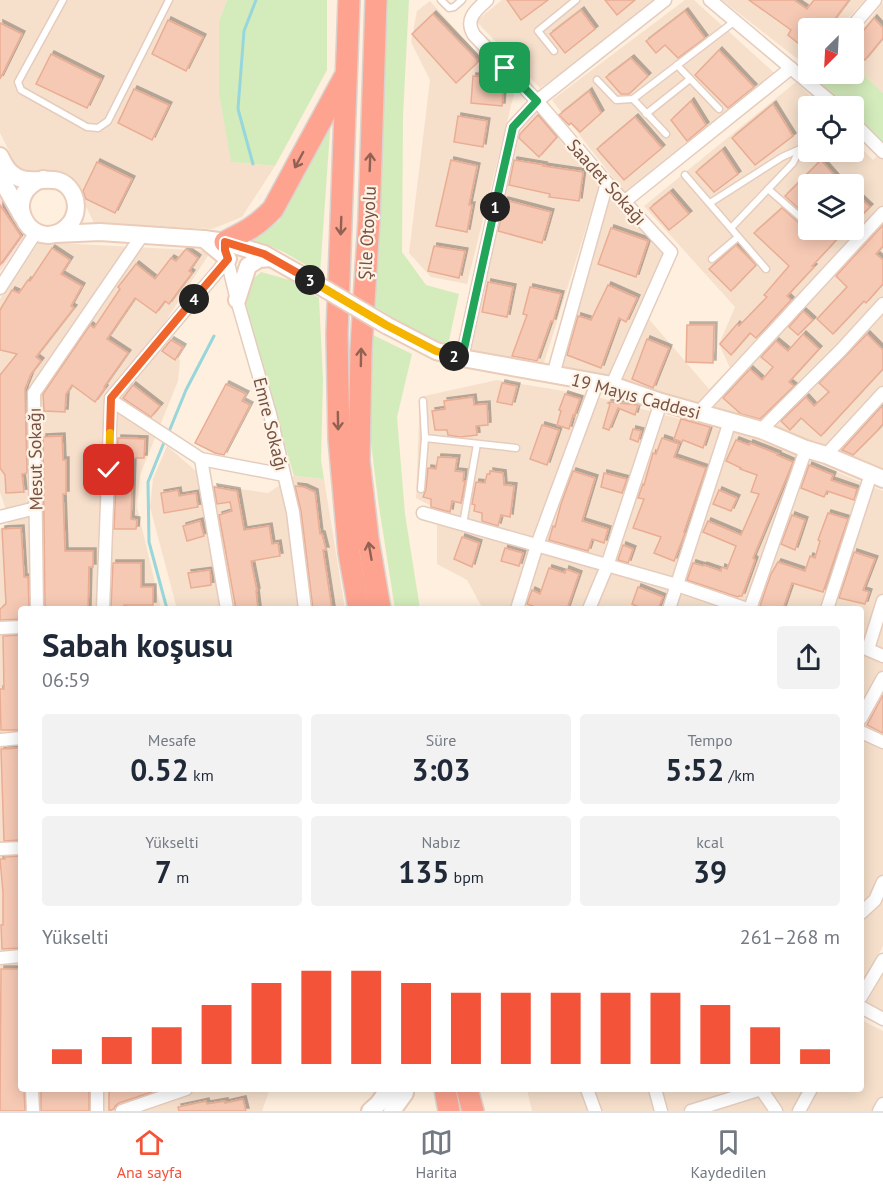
<!DOCTYPE html>
<html lang="tr">
<meta charset="utf-8">
<style>
body{margin:0;font-family:"PT Sans",sans-serif;background:#f2f2f3;color:#1f2937;height:100vh;display:flex;flex-direction:column;font-size:22px;white-space:nowrap}
*{box-sizing:border-box;margin:0}
p{font-size:20px;color:#747a83}
.icon{flex:none;width:33px;height:33px;fill:none;stroke:currentColor;stroke-width:2;stroke-linecap:round;stroke-linejoin:round}
.map{position:relative;flex:1;overflow:hidden}
.side{position:absolute;left:18px;top:606px;width:846px;height:486px;display:flex;flex-direction:column;background:#fff;border-radius:6px;box-shadow:0 3px 15px #0003}
.side>*{flex:none}
.needle{width:39px;rotate:204deg}
.tools{position:absolute;left:798px;top:18px;display:grid;gap:12px}
.tools a{display:grid;place-items:center;width:66px;height:66px;border-radius:6px;background:#fff;box-shadow:0 3px 15px #0003;font-size:30px}
.pin{position:absolute;display:grid;place-items:center;width:51px;height:51px;color:#fff;margin:-26px;border-radius:12px;box-shadow:0 3px 9px #0006}
.km{position:absolute;width:30px;height:30px;margin:-15px;border-radius:50%;background:#222;color:#fff;font-size:16px;line-height:30px;text-align:center}
.round{display:grid;place-items:center;flex:none;width:63px;height:63px;border-radius:6px;background:#f2f2f3}
.headline{display:flex;align-items:center;justify-content:space-between;height:102px;padding:0 24px}
h1{font-size:33px;font-weight:700;line-height:45px}
.figures{display:grid;grid-template-columns:repeat(3,1fr);gap:9px;height:102px;padding:6px 24px}
.figures div{display:grid;align-content:center;border-radius:6px;background:#f2f2f3;text-align:center}
.figures b{font-size:30px;font-weight:700}
.figures small{font-size:16px;font-weight:400}
.figures p{font-size:16px}
.chart{height:168px;padding:12px 24px}
.chart p{display:flex;justify-content:space-between}
.chart svg{width:100%;height:108px;margin-top:6px;stroke:#f35338;stroke-width:6}
.tab-bar{display:flex;justify-content:space-around;align-items:center;height:84px;border-top:2px solid #e0e1e3;background:#fff;font-size:16px;color:#747a83}
.tab-bar a{display:grid;justify-items:center;gap:3px}
.tab-bar .on{color:#f35338}
.map>svg:first-child{display:block}
</style>
<div class="map">
<svg width="883" height="1111" viewBox="0 0 883 1111">
<defs>
<filter id="shadow"><feDropShadow dx="3" dy="-3" stdDeviation="0" flood-color="#0004"/></filter>
</defs>
<rect width="100%" height="100%" fill="#feefde"/>
<!-- residential -->
<g fill="#f6e0cc" fill-rule="evenodd">
<path d="M0 0H227L219 21 231 162 275 166 242 217 212 229 94 223 71 176 18 169 0 133Z"/>
<path d="M502 0H662L540 88 476 21Z"/>
<path d="M685 0H694L780 78 629 198 552 100Z"/>
<path d="M722 0H865L839 28H808V62L805 65Z"/>
<path d="M430 1 514 94 467 284 431 277 409 253 430 80 411 42 417 11Z"/>
<path d="M883 3V93L854 66V39Z"/>
<path d="M796 82 820 106H808V152H854V141L873 160 883 150V473L553 367 610 199 669 252 641 310 709 389 730 368 719 344 735 307 644 206ZM808 184H854V230H808Z"/>
<path d="M540 108 601 180 543 366 468 354 518 128Z"/>
<path d="M39 242 211 251 158 333 180 360 178 381 140 475 137 507 161 609H21V1089H270L262 1111H0V529L10 522 0 492V299Z"/>
<path d="M497 380 593 396 756 439 883 491V946L861 988V609H483L467 580 437 564V509L416 498 420 397Z"/>
<path d="M167 446 212 485 268 493 294 476 324 479 345 609H177L150 507 153 479Z"/>
<path d="M883 974V1015L865 1006Z"/>
<path d="M861 1020 883 1031V1111H532L527 1089H861Z"/>
</g>
<!-- commercial -->
<path fill="#ffdbd1" d="M0 193 25 236 0 271Z"/>
<!-- green -->
<g fill="#d4ecbc">
<path d="M227 0H327V70L275 166 231 162 219 93V21Z"/>
<path d="M388 0H409L403 116 402 252 426 285 459 294 448 345 429 340 372 305Z"/>
<path d="M854 66 883 93V148L854 123V106H836L812 84 822 74H854Z"/>
<path d="M331 117 320 273 282 251 245 237 261 233 279 221Z"/>
<path d="M261 272 290 280 319 298 323 380 321 460 324 479 294 476 245 309 246 285Z"/>
<path d="M371 334 412 354 397 417 405 514 420 609H395L378 500 369 426Z"/>
</g>
<g fill="none" stroke-linecap="round" stroke-linejoin="round">
<!-- stream -->
<g stroke="#97d6db" stroke-width="3">
<path d="M253 164 238 109 244 31 256 0"/>
<path d="M168 434 186 390 214 336"/>
<path d="M165 440 148 482 149 542 167 609"/>
</g>
</g>
<!-- building -->
<g fill="#f6c9b4" stroke="#eaad93" stroke-width="1.5" filter="url(#shadow)">
<path d="M507 0H548L521 20Z"/>
<path d="M605 0H635L617 15Z"/>
<path d="M749 0H794L807 9 814 0H849L828 28H808V51L788 35 791 30Z"/>
<path d="M581 10 595 29 565 53 550 34Z"/>
<path d="M685 11 705 38 678 58 665 45 656 53 646 41Z"/>
<path d="M433 14 477 60V63L456 83 412 34Z"/>
<path d="M874 18 883 28V38L865 60 854 51V42Z"/>
<path d="M168 20 203 37 186 71 152 54Z"/>
<path d="M0 23 22 34 0 79Z"/>
<path d="M719 50 754 87 728 108 695 75Z"/>
<path d="M51 54 101 79 87 108 36 84Z"/>
<path d="M631 58 648 76 629 94H621L606 77Z"/>
<path d="M473 76 504 79 502 106 471 103Z"/>
<path d="M134 89 169 105 152 140 118 123Z"/>
<path d="M589 91 601 113 580 132 571 123 569 125 559 115Z"/>
<path d="M691 101 706 125 687 141 671 120Z"/>
<path d="M773 104 793 136 755 165 732 138Z"/>
<path d="M538 115 557 137 539 157 519 138 520 134Z"/>
<path d="M458 116 487 121 483 147 454 142Z"/>
<path d="M635 117 662 148 624 180 597 149Z"/>
<path d="M722 150 738 174 714 192 696 172Z"/>
<path d="M451 160 477 166 469 205H472L467 232 436 226Z"/>
<path d="M514 160 544 165 543 166 583 172 579 201 549 197 550 194 509 185Z"/>
<path d="M821 160 842 184H808V217L785 196Z"/>
<path d="M97 162 132 179 115 213 86 199 83 191Z"/>
<path d="M670 192 689 214 669 230 650 208Z"/>
<path d="M854 192 870 207 858 219 854 215Z"/>
<path d="M505 200 551 212 542 243 498 231Z"/>
<path d="M0 205 21 236 0 265Z"/>
<path d="M782 208 806 229 845 230 829 248 812 266 814 267 787 296 791 300 756 338 750 333 731 355 720 344 737 324 739 326 767 297 764 295 789 266 754 233Z"/>
<path d="M883 225V246L876 254 883 260V284L866 303 864 301 833 334 817 319 847 287 836 276Z"/>
<path d="M611 228 648 241 636 277 598 264Z"/>
<path d="M736 245 756 265 731 291 709 269Z"/>
<path d="M434 246 465 251 459 278 428 271Z"/>
<path d="M52 248 70 260 61 274 82 286 71 306 74 308 36 357 41 361 31 374 25 389 27 473 22 474 24 492 6 493 5 475 0 468V375L17 354 0 350V310L12 290 19 293 28 280 30 281Z"/>
<path d="M186 249 198 258 189 271 192 273 169 304 165 301 156 313 135 298 107 339 128 353 104 387 105 388 95 402 72 385 66 394 65 412 44 411 43 394 90 325 94 328 120 289 118 287 136 264 155 279 171 258 176 261Z"/>
<path d="M488 282 513 287 507 317 482 312Z"/>
<path d="M608 285 637 298 626 322 619 318 601 368 567 355 578 316 591 320Z"/>
<path d="M530 287 561 294 553 322 551 321 537 361 512 356 527 315 523 314Z"/>
<path d="M803 311 813 320 798 335 789 327Z"/>
<path d="M687 325H714L713 363 686 362Z"/>
<path d="M803 334 819 349 789 382 794 386 760 419 741 414 723 398 750 369 762 380 773 367 761 357 776 341 788 351Z"/>
<path d="M867 334 883 350V369L821 436 801 418 790 430 781 421 806 397 814 406 829 392 819 383Z"/>
<path d="M647 339 669 348 653 388 632 379Z"/>
<path d="M171 340 183 347 175 360 162 351Z"/>
<path d="M502 383 517 386 512 405 497 402Z"/>
<path d="M226 384 246 394 242 401 250 405 224 455 215 453 195 443Z"/>
<path d="M133 385 160 406 151 417 123 398Z"/>
<path d="M565 394 580 399 574 416 573 415 569 429 557 425 561 411 559 410Z"/>
<path d="M473 397 474 405 487 404 488 425 476 426 477 435 460 437 448 435 447 430H435L432 411 445 409 444 401Z"/>
<path d="M610 402 638 405 635 415 618 408 609 430 603 428 610 404 608 403Z"/>
<path d="M881 407 883 408V424L877 431 853 455 842 450Z"/>
<path d="M681 419 710 427 703 448 683 440 682 442 674 439Z"/>
<path d="M542 425 559 430 547 465 530 459Z"/>
<path d="M633 429 641 431 638 442 630 439Z"/>
<path d="M62 436 63 460H66V494H63L65 551H93V567H89L88 609H45L43 437Z"/>
<path d="M118 438 145 439 144 458H133L131 519 137 520 136 529H114Z"/>
<path d="M662 438 679 444 674 457 706 468 684 532 685 533 674 561 654 553 661 537 633 528 644 499 638 498 643 484 644 485 653 453 656 454Z"/>
<path d="M736 440 749 445 750 443 778 454 777 455 793 462 753 558 755 560 742 596H739L738 597 687 580 693 563 703 566 704 565 721 571 722 567 727 569 736 546 703 532 708 521 741 535 759 494 751 492 757 475 740 469 741 468 726 461Z"/>
<path d="M438 457 457 458 455 471 464 472 463 481H465L461 503 452 501 450 512 431 507V499L423 497 426 489 428 468 436 469Z"/>
<path d="M809 465 833 475 831 480 857 489 854 500 827 491 824 497 801 488Z"/>
<path d="M490 471 503 473 504 485 514 486 510 517 501 515 498 526 482 521V513L474 511 475 505 472 504 476 482 485 483 487 474H490Z"/>
<path d="M573 471 595 478 582 521 608 529 604 543 592 539 588 551 549 540 553 526 555 527 561 504Z"/>
<path d="M604 473 627 479 622 493 601 487Z"/>
<path d="M295 486 304 487 315 492 320 534H322L326 550H323L332 609H313L301 511Z"/>
<path d="M214 487 237 491 244 530 269 526 272 544 278 543 280 556 251 561 257 591H256L258 609H236L219 515 232 511 230 502 217 504Z"/>
<path d="M178 490 179 496 196 493 198 507 164 513 161 493Z"/>
<path d="M719 490 737 498 731 511 713 504Z"/>
<path d="M828 513 848 519 823 592 792 583 783 609H767L760 606 771 574 778 562 805 571 810 556 815 558 820 541 818 540Z"/>
<path d="M792 515 805 520 795 550 781 544Z"/>
<path d="M200 521 204 536 187 541 183 526Z"/>
<path d="M21 528 24 577H28L29 609H21V619L0 620V609L6 604 2 529Z"/>
<path d="M462 537 479 543 472 567 454 559Z"/>
<path d="M623 545 633 549 628 563 618 560Z"/>
<path d="M505 548 523 553 519 566 501 561Z"/>
<path d="M854 552 875 559 863 590 869 592 865 604 839 598Z"/>
<path d="M113 563H141V587H153V605H124V609H111Z"/>
<path d="M549 568 565 573 566 569 579 574 567 609H541L527 604 532 590 540 594Z"/>
<path d="M210 570 211 585 191 588 188 573Z"/>
<path d="M638 587 663 597 658 609H643L632 604Z"/>
<path d="M21 635V730H1L0 689H4L3 636Z"/>
<path d="M883 695V733L867 725Z"/>
<path d="M21 748V840L4 841 1 749Z"/>
<path d="M21 856V948L2 949 1 925H3V892L0 859H5V857Z"/>
<path d="M1 969H20V996H19L21 1037V1089H24L25 1111H0Z"/>
<rect x="41" y="1089" width="48" height="22"/>
<path d="M109 1089H161L119 1103 115 1106 114 1109 109 1111Z"/>
<path d="M243 1099 246 1111H179L178 1107 206 1101 207 1104 225 1101V1103Z"/>
</g>
<g fill="none" stroke-linecap="round" stroke-linejoin="round">
<defs>
<g id="lane">
<path d="M63 0 18 82 21 90 87 127 98 128 108 121 169 0"/>
<path d="M441 0 449 8 454 7 462 0"/>
<path d="M554 51 538 31 576 0"/>
<path d="M677 65 719 109"/>
<path d="M597 80 616 100 633 99 735 21"/>
<path d="M633 99 666 134"/>
<path d="M646 114 690 79"/>
<path d="M685 175 766 269"/>
<path d="M768 189 808 224"/>
<path d="M710 203 782 157 800 149 808 142"/>
<path d="M731 228 793 163 800 149"/>
<path d="M712 259 738 237"/>
<path d="M425 438 516 448"/>
<path d="M421 489 425 438 423 401"/>
<path d="M463 524 477 444"/>
</g>
<g id="street">
<path d="M487 0C476 10 464 19 474 35L537 101 607 183 671 252 612 385"/>
<path d="M710 0 836 106"/>
<path d="M851 28 875 0"/>
<path d="M854 123 883 152"/>
<path d="M624 202 791 68"/>
<path d="M226 255 237 300 270 414 293 512 305 609"/>
<path d="M0 288 36 232"/>
<path d="M462 358 513 127 537 101 665 0"/>
<path d="M553 375 607 183"/>
<path d="M112 401 201 459 284 475"/>
<path d="M699 412 883 213"/>
<path d="M761 430 841 350 883 304"/>
<path d="M826 455 883 393"/>
<path d="M201 459 227 609"/>
<path d="M423 513 677 585 747 609"/>
<path d="M0 517 36 508"/>
<path d="M37 609 34 393 143 234"/>
<path d="M103 609 111 398 228 259"/>
<path d="M517 609 537 545 597 383"/>
<path d="M589 609 607 566 661 402"/>
<path d="M669 609 730 421"/>
<path d="M750 609 806 449"/>
<path d="M827 609 871 474"/>
<path d="M0 628 21 627"/>
<path d="M862 647 883 656"/>
<path d="M868 649 883 601"/>
<path d="M861 718 883 678"/>
<path d="M861 732 883 742"/>
<path d="M0 740 21 738"/>
<path d="M0 849 21 848"/>
<path d="M861 913 875 900 883 882"/>
<path d="M0 958 21 956"/>
<path d="M861 997 883 960"/>
<path d="M861 1007 883 1019"/>
<path d="M32 1089 33 1111"/>
<path d="M587 1089 595 1111"/>
<path d="M655 1089 661 1111"/>
<path d="M761 1089 776 1111"/>
<path d="M97 1111V1089"/>
<path d="M122 1111 186 1089"/>
<path d="M691 1111 761 1089"/>
<path d="M799 1111 811 1089"/>
<path d="M879 1111 883 1104"/>
</g>
<g id="secondary">
<path d="M0 156C4 164 8 173 17 177 35 187 58 169 72 192 77 201 77 211 73 219 70 225 65 229 60 232 26 248 1 193 43 179"/>
<path d="M0 177 22 216"/>
<path d="M55 234 100 232 204 239 225 242 264 254 303 276"/>
<path d="M204 239 228 259"/>
<path d="M237 300 248 266 259 259 271 258"/>
<path d="M386 325 436 351 462 358 612 385 661 402 761 430 806 449 826 455 883 479"/>
<path d="M370 1111 378 1104 389 1089"/>
<path d="M392 1111 405 1093"/>
</g>
<g id="highway">
<path d="M349 0 337 334 339 439 349 553 359 609"/>
<path d="M376 0 369 220 361 350 359 461 368 539 380 609"/>
<path d="M225 242C245 232 257 226 273 209L344 78"/>
<path d="M445 1089 449 1111"/>
<path d="M467 1089 473 1111"/>
</g>
</defs>
<!-- lane casing -->
<use href="#lane" stroke="#e5ccbd" stroke-width="9"/>
<!-- street casing -->
<use href="#street" stroke="#e5ccbd" stroke-width="15"/>
<!-- secondary casing -->
<use href="#secondary" stroke="#eaccb9" stroke-width="20"/>
<!-- highway casing -->
<use href="#highway" stroke="#dbd2ce" stroke-width="24"/>
<!-- lane -->
<use href="#lane" stroke="#fff" stroke-width="6"/>
<!-- street -->
<use href="#street" stroke="#fff" stroke-width="12"/>
<!-- secondary -->
<use href="#secondary" stroke="#fff" stroke-width="16"/>
<!-- highway -->
<use href="#highway" stroke="#fea38f" stroke-width="21"/>
<defs>
<path id="secondary-bridge" d="M303 276 386 325"/>
</defs>
<!-- secondary-bridge casing -->
<use href="#secondary-bridge" stroke="#eaccb9" stroke-width="20" stroke-linecap="butt"/>
<!-- secondary-bridge -->
<use href="#secondary-bridge" stroke="#fff" stroke-width="16"/>
</g>
<!-- one-way arrows -->
<defs><path id="oneway-shaft" d="M-6 0H5M1.5-3L5.5 0L1.5 3" fill="none" stroke-width="1.6" stroke-linecap="round" stroke-linejoin="round" transform="scale(1.5)"/></defs>
<g stroke="#916253">
<use href="#oneway-shaft" transform="translate(299 160) rotate(118)"/>
<use href="#oneway-shaft" transform="translate(370 162) rotate(-88)"/>
<use href="#oneway-shaft" transform="translate(341 226) rotate(92)"/>
<use href="#oneway-shaft" transform="translate(361 357) rotate(-89)"/>
<use href="#oneway-shaft" transform="translate(338 421) rotate(89)"/>
<use href="#oneway-shaft" transform="translate(370 551) rotate(-100)"/>
</g>
<g fill="none" stroke-linecap="round" stroke-linejoin="round">
<defs>
<path id="split-1" d="M495 207 513 127 537 101 505 68"/>
<path id="split-2" d="M454 356 462 358 495 207"/>
<path id="split-3" d="M310 280 386 325 436 351 454 356"/>
<path id="split-4" d="M194 299 228 259 225 250V242L264 254 310 280"/>
<path id="split-5" d="M110 433 111 398 194 299"/>
<path id="split-6" d="M109 470 110 433"/>
</defs>
<!-- split-1 casing -->
<use href="#split-1" stroke="#fff" stroke-width="12"/>
<!-- split-2 casing -->
<use href="#split-2" stroke="#fff" stroke-width="12"/>
<!-- split-3 casing -->
<use href="#split-3" stroke="#fff" stroke-width="12"/>
<!-- split-4 casing -->
<use href="#split-4" stroke="#fff" stroke-width="12"/>
<!-- split-5 casing -->
<use href="#split-5" stroke="#fff" stroke-width="12"/>
<!-- split-6 casing -->
<use href="#split-6" stroke="#fff" stroke-width="12"/>
<!-- split-1 -->
<use href="#split-1" stroke="#22a559" stroke-width="8"/>
<!-- split-2 -->
<use href="#split-2" stroke="#22a559" stroke-width="8"/>
<!-- split-3 -->
<use href="#split-3" stroke="#f5b400" stroke-width="8"/>
<!-- split-4 -->
<use href="#split-4" stroke="#f0652b" stroke-width="8"/>
<!-- split-5 -->
<use href="#split-5" stroke="#f0652b" stroke-width="8"/>
<!-- split-6 -->
<use href="#split-6" stroke="#f5b400" stroke-width="8"/>
</g>
<g text-anchor="middle" dominant-baseline="central" stroke-width="4.5" stroke-linejoin="round" paint-order="stroke">
<!-- street labels -->
<g font-size="18" fill="#765244" stroke="#fff3e6">
<text transform="translate(607 182) rotate(48)">Saadet Sokağı</text>
<text transform="translate(367 233) rotate(-87)">Şile Otoyolu</text>
<text transform="translate(636 396) rotate(15)">19 Mayıs Caddesi</text>
<text transform="translate(271 424) rotate(76)">Emre Sokağı</text>
<text transform="translate(35 459) rotate(-91)">Mesut Sokağı</text>
</g>
</g>
</svg>
<div class="tools">
<a><svg class="needle" viewBox="-14 -14 28 28"><path d="M0-13l5 13h-10z" fill="#e53935"/><path d="M0 13l5-13h-10z" fill="#747a83"/></svg></a>
<a><svg class="icon" aria-label="locate" viewBox="0 0 24 24"><circle cx="12" cy="12" r="6"/><path d="M12 2v4M12 18v4M2 12h4M18 12h4"/></svg></a>
<a><svg class="icon" aria-label="layers" viewBox="0 0 24 24"><path d="M12 4l9 5-9 5-9-5zM3 14l9 5 9-5"/></svg></a>
</div>
<div class="pin" style="left:505px;top:68px;background:#1e9e55"><svg class="icon" aria-label="arrive" viewBox="0 0 24 24"><path d="M6 21V4h12l-3 4 3 4H6"/></svg></div>
<div class="pin" style="left:109px;top:470px;background:#d93025"><svg class="icon" aria-label="check" viewBox="0 0 24 24"><path d="M5 12l5 5 9-10"/></svg></div>
<b class="km" style="left:495px;top:207px">1</b>
<b class="km" style="left:454px;top:356px">2</b>
<b class="km" style="left:310px;top:280px">3</b>
<b class="km" style="left:194px;top:299px">4</b>
<section class="side">
<div class="headline"><div><h1>Sabah koşusu</h1><p>06:59</p></div><a class="round"><svg class="icon" aria-label="share" viewBox="0 0 24 24"><path d="M12 15V3M7 8l5-5 5 5M5 13v7h14v-7"/></svg></a></div>
<div class="figures">
<div><p>Mesafe</p><b>0.52<small> km</small></b></div>
<div><p>Süre</p><b>3:03</b></div>
<div><p>Tempo</p><b>5:52<small> /km</small></b></div>
</div>
<div class="figures">
<div><p>Yükselti</p><b>7<small> m</small></b></div>
<div><p>Nabız</p><b>135<small> bpm</small></b></div>
<div><p>kcal</p><b>39</b></div>
</div>
<div class="chart"><p><span>Yükselti</span>261–268 m</p>
<svg viewBox="0 0 160 44" preserveAspectRatio="none"><path d="M5 44V38M15 44V33M25 44V29M35 44V20M45 44V11M55 44V6M65 44V6M75 44V11M85 44V15M95 44V15M105 44V15M115 44V15M125 44V15M135 44V20M145 44V29M155 44V38"/></svg>
</div>
</section>
</div>
<nav class="tab-bar">
<a class="on"><svg class="icon" aria-label="home" viewBox="0 0 24 24"><path d="M3 11l9-7 9 7M6 9v11h12V9"/></svg>Ana sayfa</a>
<a><svg class="icon" aria-label="map" viewBox="0 0 24 24"><path d="M3 6l6-2 6 2 6-2v14l-6 2-6-2-6 2zM9 4v14M15 6v14"/></svg>Harita</a>
<a><svg class="icon" aria-label="saved" viewBox="0 0 24 24"><path d="M7 4h10v16l-5-4-5 4z"/></svg>Kaydedilen</a>
</nav>
